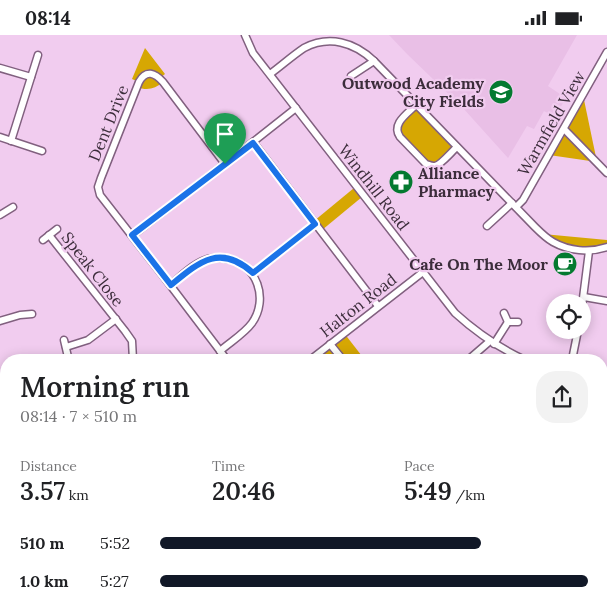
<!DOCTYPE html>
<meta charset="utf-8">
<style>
body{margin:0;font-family:Lora,serif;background:#f2f2f2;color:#202124;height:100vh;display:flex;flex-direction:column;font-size:19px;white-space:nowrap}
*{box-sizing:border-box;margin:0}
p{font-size:16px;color:#757577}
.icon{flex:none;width:28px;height:28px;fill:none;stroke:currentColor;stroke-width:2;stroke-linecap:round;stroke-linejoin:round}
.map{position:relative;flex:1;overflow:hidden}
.panel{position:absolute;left:0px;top:319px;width:608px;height:256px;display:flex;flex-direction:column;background:#fff;border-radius:20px 20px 0 0;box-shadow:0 2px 12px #0003}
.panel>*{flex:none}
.buttons{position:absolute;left:546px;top:259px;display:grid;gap:10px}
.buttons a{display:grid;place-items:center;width:45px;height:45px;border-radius:50%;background:#fff;box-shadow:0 2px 12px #0003;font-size:25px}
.pin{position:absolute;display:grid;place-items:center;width:42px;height:42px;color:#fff;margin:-51px -21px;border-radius:50% 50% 50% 0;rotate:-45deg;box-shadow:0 0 5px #0007}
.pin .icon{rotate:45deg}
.round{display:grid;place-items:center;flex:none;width:52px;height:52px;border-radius:20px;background:#f2f2f2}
.headline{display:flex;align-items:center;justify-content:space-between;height:85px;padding:0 20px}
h1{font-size:28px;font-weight:600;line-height:38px}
.stats{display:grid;grid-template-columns:repeat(3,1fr);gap:8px;height:85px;padding:5px 20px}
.stats div{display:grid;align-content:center}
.stats b{font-size:25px;font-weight:600}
.stats small{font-size:14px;font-weight:400}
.stats p{font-size:14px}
ul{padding:0 20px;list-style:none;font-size:16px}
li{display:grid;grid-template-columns:80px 60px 1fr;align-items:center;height:38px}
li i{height:12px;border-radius:6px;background:#111827}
.status{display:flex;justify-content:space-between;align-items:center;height:35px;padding:0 25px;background:#fff;direction:ltr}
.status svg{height:14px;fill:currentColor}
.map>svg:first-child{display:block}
</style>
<div class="status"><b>08:14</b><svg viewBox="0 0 49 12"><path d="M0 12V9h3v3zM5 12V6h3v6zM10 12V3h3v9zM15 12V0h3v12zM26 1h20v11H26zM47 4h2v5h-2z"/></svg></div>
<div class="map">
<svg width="607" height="574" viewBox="0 0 607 574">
<rect width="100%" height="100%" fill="#f1ccef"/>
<!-- built -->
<path fill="#e9bfe6" d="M389 0H577L548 51 566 63 555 82 544 76 534 94 527 91 508 123 463 73 407 19Z"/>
<!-- green -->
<g fill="#d6a703">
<path d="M145 13 165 39 160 43 163 47C155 54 147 56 137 52L139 47 132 44Z"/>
<path d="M583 60 597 127 549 120Z"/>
<path d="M416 70 457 112 439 129 429 130 400 102V87Z"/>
<path d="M354 153 362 162 322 195 314 186Z"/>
<path d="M543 199 607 205V212L578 215Z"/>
<path d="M344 298 365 325H320L316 320Z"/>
</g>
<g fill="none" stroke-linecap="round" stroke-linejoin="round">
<defs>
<g id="minor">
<path d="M245 0 253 18 455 278C477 298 497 312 525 325"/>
<path d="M0 33 31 42"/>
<path d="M270 39C281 31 292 21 304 13 329 0 354 7 374 26L535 192C540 197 546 203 553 207 569 216 589 218 607 212"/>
<path d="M351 41 374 26"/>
<path d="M416 70C407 79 391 89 400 102L426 129C429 130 432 131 435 131 441 130 452 116 457 112"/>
<path d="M564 94 607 138"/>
<path d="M0 102 42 116"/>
<path d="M11 106 38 20"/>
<path d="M253 107 378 271"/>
<path d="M225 129 163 47C155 38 146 34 139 47L101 143 98 152 100 160 164 242 227 325"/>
<path d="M516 172 523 165 607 17"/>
<path d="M0 180 13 172"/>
<path d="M487 191 512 168"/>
<path d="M49 200 125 296 132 306 133 325"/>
<path d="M133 200 253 107 296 73"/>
<path d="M43 205 57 194"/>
<path d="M253 238 315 189"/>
<path d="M171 250C181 241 192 230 205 225 212 222 221 223 228 224 257 229 269 264 252 288 244 299 230 307 220 316"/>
<path d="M584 262 607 266"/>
<path d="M582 271 589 216"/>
<path d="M504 278 508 287H518"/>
<path d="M0 286 20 280 32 279"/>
<path d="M64 305 68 322"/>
<path d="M330 309 343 325"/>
<path d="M494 309 508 287"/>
<path d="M66 312 88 305 116 284"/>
<path d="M310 325 423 237"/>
<path d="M468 325 490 306"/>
<path d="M572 325 578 295"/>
<path d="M601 339H607"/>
<path d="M0 363 6 361"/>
<path d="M0 414 6 412"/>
<path d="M601 452 607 453"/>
<path d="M0 484 6 481"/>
<path d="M601 524H607"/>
<path d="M0 533 6 535"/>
<path d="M261 569H267"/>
<path d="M303 569V574"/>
</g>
</defs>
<!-- minor casing -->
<use href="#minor" stroke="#81607f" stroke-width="9"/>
<!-- minor -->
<use href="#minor" stroke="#fff" stroke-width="6"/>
</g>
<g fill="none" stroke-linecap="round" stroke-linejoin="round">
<defs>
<path id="route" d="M253 108 315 189 253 238C220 208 199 227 171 250L132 200Z"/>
</defs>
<!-- route casing -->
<use href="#route" stroke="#fff" stroke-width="10"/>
<!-- route -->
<use href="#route" stroke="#1a73e8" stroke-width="6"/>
</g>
<!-- icons -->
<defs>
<symbol id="school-disc" viewBox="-11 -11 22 22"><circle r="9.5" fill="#047a30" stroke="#f1ccef"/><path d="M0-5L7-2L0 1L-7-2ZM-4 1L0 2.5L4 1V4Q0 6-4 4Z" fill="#fff"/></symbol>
<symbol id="pharmacy-disc" viewBox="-11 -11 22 22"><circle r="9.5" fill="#047a30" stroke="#f1ccef"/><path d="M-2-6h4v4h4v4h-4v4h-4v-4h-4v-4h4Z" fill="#fff"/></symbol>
<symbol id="cafe-disc" viewBox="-11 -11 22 22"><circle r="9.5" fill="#047a30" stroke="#f1ccef"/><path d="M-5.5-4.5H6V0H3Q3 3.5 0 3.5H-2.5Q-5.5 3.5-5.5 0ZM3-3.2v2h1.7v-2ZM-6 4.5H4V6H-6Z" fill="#fff"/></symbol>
</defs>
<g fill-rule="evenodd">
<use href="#school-disc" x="487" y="43" width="28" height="28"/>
<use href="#pharmacy-disc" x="387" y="133" width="28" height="28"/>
<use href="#cafe-disc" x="551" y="215" width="28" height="28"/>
</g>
<g text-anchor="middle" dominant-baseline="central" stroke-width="4.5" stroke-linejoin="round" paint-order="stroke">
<!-- poi labels -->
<g font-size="16" font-weight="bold" fill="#3c2d3b" stroke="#f1ccef" text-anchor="end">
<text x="484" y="48">Outwood Academy<tspan x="484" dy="18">City Fields</tspan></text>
<text x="418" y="138" text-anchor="start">Alliance<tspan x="418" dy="18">Pharmacy</tspan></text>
<text x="548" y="229">Cafe On The Moor</text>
</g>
<!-- street labels -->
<g font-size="16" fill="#3c2d3b" stroke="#f1ccef">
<text transform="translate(108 88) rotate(-68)">Dent Drive</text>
<text transform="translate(551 88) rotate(-60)">Warmfield View</text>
<text transform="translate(374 152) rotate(52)">Windhill Road</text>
<text transform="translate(93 234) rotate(52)">Speak Close</text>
<text transform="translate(358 270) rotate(-38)">Halton Road</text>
</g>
</g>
</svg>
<div class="buttons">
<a><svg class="icon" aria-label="locate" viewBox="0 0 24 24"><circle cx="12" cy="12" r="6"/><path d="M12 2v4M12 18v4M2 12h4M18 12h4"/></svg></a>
</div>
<div class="pin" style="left:225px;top:129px;background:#1e9e55"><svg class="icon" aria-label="arrive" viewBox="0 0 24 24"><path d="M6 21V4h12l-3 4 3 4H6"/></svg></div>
<section class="panel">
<div class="headline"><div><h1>Morning run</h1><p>08:14 · 7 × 510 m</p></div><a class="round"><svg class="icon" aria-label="share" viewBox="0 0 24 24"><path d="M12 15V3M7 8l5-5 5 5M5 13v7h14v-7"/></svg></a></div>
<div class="stats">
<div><p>Distance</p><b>3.57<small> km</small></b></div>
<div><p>Time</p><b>20:46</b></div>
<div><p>Pace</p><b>5:49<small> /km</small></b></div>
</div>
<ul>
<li><b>510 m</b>5:52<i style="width:75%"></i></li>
<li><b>1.0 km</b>5:27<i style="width:100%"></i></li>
</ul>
</section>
</div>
